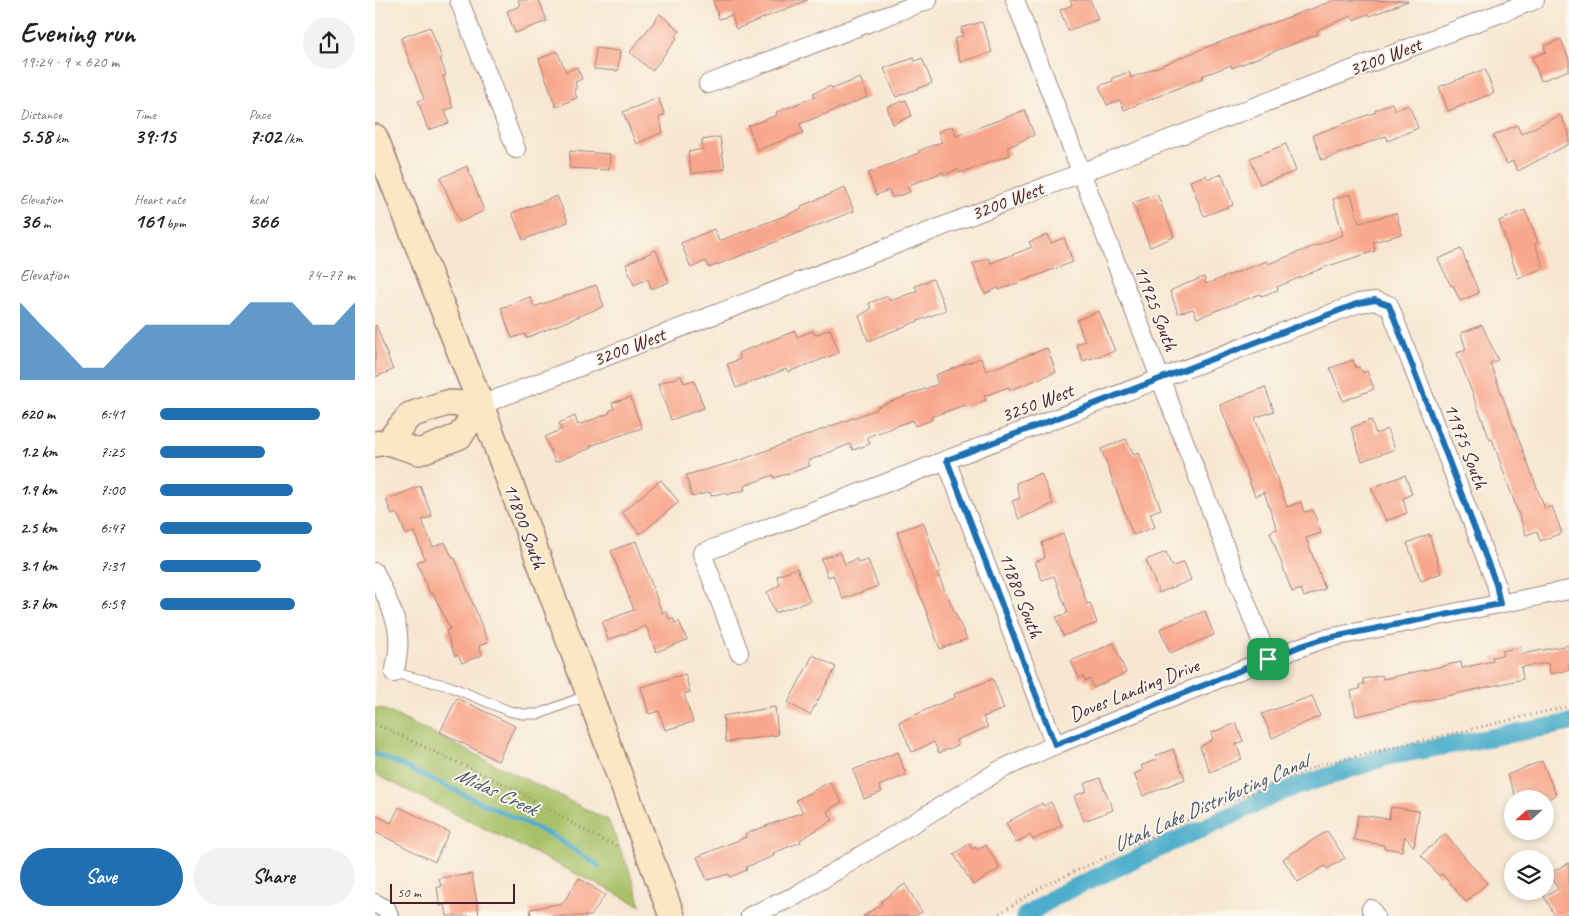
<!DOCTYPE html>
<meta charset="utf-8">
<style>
body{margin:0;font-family:Caveat,sans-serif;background:#f2f2f2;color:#202124;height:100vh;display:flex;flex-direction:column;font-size:19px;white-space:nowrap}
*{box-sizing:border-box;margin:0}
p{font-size:16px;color:#757577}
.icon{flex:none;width:28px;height:28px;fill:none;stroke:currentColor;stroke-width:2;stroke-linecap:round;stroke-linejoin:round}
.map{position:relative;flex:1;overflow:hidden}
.drawer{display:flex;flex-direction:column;background:#fff;width:375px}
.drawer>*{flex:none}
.needle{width:32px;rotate:249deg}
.fabs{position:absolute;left:1129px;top:790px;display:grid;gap:10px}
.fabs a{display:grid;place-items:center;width:50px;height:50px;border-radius:50%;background:#fff;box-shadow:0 2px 8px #0003;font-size:25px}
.scale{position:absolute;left:15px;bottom:12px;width:125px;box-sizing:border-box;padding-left:5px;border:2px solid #4a1f2b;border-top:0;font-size:14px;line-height:18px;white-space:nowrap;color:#4a1f2b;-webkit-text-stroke:4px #fbf7ec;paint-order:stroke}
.pin{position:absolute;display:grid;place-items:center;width:42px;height:42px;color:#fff;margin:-21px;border-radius:10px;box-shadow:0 2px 8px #0006}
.round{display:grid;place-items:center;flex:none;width:52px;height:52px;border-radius:26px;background:#f2f2f2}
.head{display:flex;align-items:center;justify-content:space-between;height:85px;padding:0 20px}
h1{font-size:28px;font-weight:700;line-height:38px}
.figures{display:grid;grid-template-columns:repeat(3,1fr);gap:8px;height:85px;padding:5px 20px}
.figures div{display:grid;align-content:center}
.figures b{font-size:21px;font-weight:700}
.figures small{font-size:14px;font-weight:400}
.figures p{font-size:14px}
.chart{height:140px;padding:10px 20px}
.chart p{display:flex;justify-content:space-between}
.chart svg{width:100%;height:90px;margin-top:5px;fill:#1f6fb2;opacity:.7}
.cta{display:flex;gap:10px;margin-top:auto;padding:10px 20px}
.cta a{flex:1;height:58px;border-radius:30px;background:#1f6fb2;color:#fff;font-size:20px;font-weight:700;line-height:58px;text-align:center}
.cta a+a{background:#f2f2f2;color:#202124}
ul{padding:0 20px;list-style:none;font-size:16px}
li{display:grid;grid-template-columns:80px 60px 1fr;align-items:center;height:38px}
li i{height:12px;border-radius:6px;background:#1f6fb2}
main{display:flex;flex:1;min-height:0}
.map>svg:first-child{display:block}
</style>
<main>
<section class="drawer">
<div class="head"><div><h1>Evening run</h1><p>19:24 · 9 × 620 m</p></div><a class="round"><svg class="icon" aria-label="share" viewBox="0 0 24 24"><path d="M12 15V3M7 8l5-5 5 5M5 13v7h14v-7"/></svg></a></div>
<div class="figures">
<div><p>Distance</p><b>5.58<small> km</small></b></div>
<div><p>Time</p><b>39:15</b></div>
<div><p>Pace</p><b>7:02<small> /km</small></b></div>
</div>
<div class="figures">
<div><p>Elevation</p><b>36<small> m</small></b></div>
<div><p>Heart rate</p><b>161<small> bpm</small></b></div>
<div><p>kcal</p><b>366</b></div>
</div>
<div class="chart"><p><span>Elevation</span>74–77 m</p>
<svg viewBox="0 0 160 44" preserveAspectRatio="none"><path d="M0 44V6L10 17L20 27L30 38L40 38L50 27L60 17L70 17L80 17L90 17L100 17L110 6L120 6L130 6L140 17L150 17L160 6V44z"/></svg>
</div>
<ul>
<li><b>620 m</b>6:41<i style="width:82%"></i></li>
<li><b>1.2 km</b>7:25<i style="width:54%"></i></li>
<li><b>1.9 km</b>7:00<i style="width:68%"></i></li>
<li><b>2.5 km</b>6:47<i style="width:78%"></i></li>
<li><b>3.1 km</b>7:31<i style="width:52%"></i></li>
<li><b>3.7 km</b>6:59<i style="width:69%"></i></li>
</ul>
<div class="cta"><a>Save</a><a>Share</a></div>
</section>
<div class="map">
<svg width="1194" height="916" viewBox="0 0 1194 916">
<rect width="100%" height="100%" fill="#fbf7ec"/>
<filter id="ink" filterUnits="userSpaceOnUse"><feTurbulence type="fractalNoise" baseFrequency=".02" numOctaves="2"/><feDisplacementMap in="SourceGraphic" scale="10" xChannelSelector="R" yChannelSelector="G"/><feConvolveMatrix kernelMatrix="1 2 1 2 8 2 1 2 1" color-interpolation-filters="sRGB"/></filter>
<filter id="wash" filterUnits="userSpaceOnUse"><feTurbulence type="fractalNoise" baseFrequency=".0096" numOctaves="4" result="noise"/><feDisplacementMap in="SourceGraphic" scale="20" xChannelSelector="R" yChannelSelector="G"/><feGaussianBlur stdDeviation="1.12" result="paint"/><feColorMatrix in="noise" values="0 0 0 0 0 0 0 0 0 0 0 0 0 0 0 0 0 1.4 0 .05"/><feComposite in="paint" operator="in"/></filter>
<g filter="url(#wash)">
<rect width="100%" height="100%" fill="#f7e7d2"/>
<!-- green -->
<path fill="#a8c167" stroke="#797049" d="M0 708 8 709 233 820 257 877 266 906 0 774Z"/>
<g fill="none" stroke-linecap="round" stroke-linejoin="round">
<!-- stream -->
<path stroke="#4cadcb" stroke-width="5" d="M0 753 178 836 224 866"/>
<!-- canal -->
<path stroke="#4cadcb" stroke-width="18" d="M650 916 681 896 906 792 1011 757 1194 723"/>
</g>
<g id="blocks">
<!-- building -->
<g fill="#f8a78c">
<path d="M143 0H164L172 21 140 33 132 11 145 6Z"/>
<path d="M338 0H433L361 29 357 15 344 19Z"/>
<path d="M695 0H715L723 19 693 31 685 10 697 5Z"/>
<path d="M960 0 1033 1 995 16 994 14 978 20 976 16 942 30 943 34 857 68 856 65 827 76 828 78 749 110 745 100 732 105 724 86 738 81 737 78 754 72 756 78 832 47Z"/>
<path d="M285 14 305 31 300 36 302 38 277 71 255 52Z"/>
<path d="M607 22 617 52 585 62 579 39 588 36 586 28Z"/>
<path d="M55 27 67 58H65L71 75 68 76 78 108 70 110 74 123 53 130 43 101 49 99 26 38Z"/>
<path d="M1186 39 1194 60V70L1166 81 1157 57 1171 52 1169 46Z"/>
<path d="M221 48 245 51 243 71 219 69Z"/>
<path d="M182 51 191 72 202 67 207 79 200 82 202 89 199 90 202 98 181 107 164 59Z"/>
<path d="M539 58 540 61 547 58 557 83 521 97 509 68Z"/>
<path d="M1110 69 1119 93 1073 111 1064 87Z"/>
<path d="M485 78 493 97 425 124 428 133 382 150 373 126 402 115 401 112 440 97 438 93 456 86 457 89Z"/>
<path d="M283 98 290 115 284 117 288 132 261 144 248 112Z"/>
<path d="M531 100 537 116 518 124 512 107Z"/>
<path d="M1017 103 1020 110 1034 105 1043 128 1013 141 1011 136 947 160 938 135 1001 112 1000 110Z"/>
<path d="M650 110 659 135 632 148 635 155 585 173 583 169 569 175 568 172 532 186 535 192 517 198 514 190 501 195 493 173 544 153 543 151 567 142 563 132 577 126 581 136Z"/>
<path d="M1185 115 1194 132V144L1143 171 1138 161 1132 164 1118 136 1142 125 1146 134Z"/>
<path d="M345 137 350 169 316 174 313 152 328 149 327 140Z"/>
<path d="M911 144 921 171 885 184 875 158Z"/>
<path d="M195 151 235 154 234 170 194 168Z"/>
<path d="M92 166 109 211 85 222 65 178Z"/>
<path d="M847 174 858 205 829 216 815 181 831 175 833 179Z"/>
<path d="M470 188 479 211 334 268 331 261 316 268 306 243 339 229 344 241 427 209 426 206Z"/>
<path d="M782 194 799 237 775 247 758 203Z"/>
<path d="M976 194 984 223 1021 213 1027 234 998 242 1000 251 950 267 902 287 903 290 886 296 885 294 822 318 818 309 803 313 795 291 808 285 829 277 831 284 892 261 893 264 968 235 958 199Z"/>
<path d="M182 196 193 222 148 240 137 213Z"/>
<path d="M1150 210 1163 242 1160 244 1169 268 1143 278 1124 221Z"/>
<path d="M672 235 676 243 689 238 698 262 624 290 623 288 610 294 598 264 614 258 616 263 657 247 654 242Z"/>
<path d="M1086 249 1104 293 1085 301 1078 285 1076 286 1063 259Z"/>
<path d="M281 250 294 282 276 289 273 279 259 285 251 264Z"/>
<path d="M558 279 571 310 493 341 484 316 496 309 494 303 513 296 515 301 542 291 540 286Z"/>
<path d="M221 285 229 306 151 338 150 334 137 338 126 308 155 297 159 307Z"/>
<path d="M724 311 740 351 708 361 701 344 710 341 702 320Z"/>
<path d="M1 325 18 370 0 377V326Z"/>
<path d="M1107 325 1123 360 1115 363 1170 509 1177 506 1187 533 1165 541 1162 531 1151 535 1117 439 1115 440 1082 353 1091 350 1086 333Z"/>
<path d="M455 329 464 353 413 372 411 369 361 388 352 364 365 359 363 353 420 331 422 337 438 331 440 335Z"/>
<path d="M672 348 681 372 635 390 634 387 609 396 611 400 590 408 589 405 556 417 557 420 540 426 538 420 492 437 495 444 478 450 475 444 433 461 435 466 399 478 398 475 369 486 370 490 351 495 350 492 336 496 335 492 317 497 311 475 366 460 502 409V407L563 384 560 375 606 358 611 371Z"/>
<path d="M978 360 981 368 984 367 988 373 992 371 999 389 968 401 955 368Z"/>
<path d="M306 376 309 383 319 380 329 408 296 420 283 384Z"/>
<path d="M890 387 899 411 880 418 912 507 926 502 929 512 938 510 946 533 931 538 950 589 929 597 926 589 917 592 895 532 902 529 889 492 880 496 845 405Z"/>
<path d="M255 397 267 428 215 446 216 448 180 462 170 437 187 429 184 423 200 416 203 425 235 413 234 411 239 409 237 403Z"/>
<path d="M996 420 1001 434 1012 429 1020 449 987 461 976 428Z"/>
<path d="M751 439 759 455 764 453 786 509 775 513 780 527 758 535 726 449Z"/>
<path d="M666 473 678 504 644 519 637 501 645 498 641 483Z"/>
<path d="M1030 475 1037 494 1028 498 1032 513 1011 521 996 488Z"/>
<path d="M286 480 304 502 265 534 247 512Z"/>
<path d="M45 486 57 516 47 520 58 547 70 542 78 559 80 558 113 642 104 646 107 655 87 663 83 655 80 656 71 631 75 629 58 593 55 594 42 562 50 559 39 532 31 535 24 517 20 513 17 515 11 500Z"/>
<path d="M548 522 566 571 562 573 592 639 565 649 522 532Z"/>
<path d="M688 534 712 604 715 603 722 623 688 636 681 617 693 613 679 576 667 580 660 562 670 558 667 543Z"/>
<path d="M1054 534 1066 573 1046 581 1032 543Z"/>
<path d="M261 541 287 613 291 611 294 619 298 618 300 623 304 621 312 640 281 652 271 626 233 640 227 622 259 610 236 551Z"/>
<path d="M465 552 470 564 482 559 483 563 493 560 503 586 468 599 458 575 453 577 446 559Z"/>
<path d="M791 552 796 565 799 566 809 562 816 580 784 593 771 560Z"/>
<path d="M422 568 435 601 400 613 392 592 405 585 402 576Z"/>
<path d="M830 611 839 635 795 653 785 629Z"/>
<path d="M739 643 751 673 718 688 715 679 710 681 708 676 704 678 696 661Z"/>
<path d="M1194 645V670L1175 674 1173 663 1146 667 1148 679 981 716 976 691 985 689 984 685 989 684 988 679 1007 675 1008 679 1086 662 1087 668 1118 661 1117 657 1128 655 1127 651 1145 647 1147 654Z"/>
<path d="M438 655 461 667 435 715 413 703Z"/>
<path d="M310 674 315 692 309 694 318 722 290 730 284 711 274 714 266 687Z"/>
<path d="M618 679 629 709 608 717 613 727 581 740 583 745 564 753 559 742 537 752 524 722 580 697 579 694Z"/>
<path d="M937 696 945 716 897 738 887 714Z"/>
<path d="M82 698 140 726 123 761 65 732Z"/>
<path d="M400 707 403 735 351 742 348 716Z"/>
<path d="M861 723 868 741 861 744 867 759 835 772 825 747 838 739 836 733Z"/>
<path d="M798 749 810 779 768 796 759 774 768 770 766 766 782 759 780 756Z"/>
<path d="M523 752 531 775 504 786 507 792 489 799 478 770Z"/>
<path d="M1167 761 1181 795 1172 799H1142L1132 775Z"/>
<path d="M725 778 738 810 709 821 699 796 712 791 709 784Z"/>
<path d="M455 782 467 802 452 811 458 820 425 840 426 842 398 853 399 856 371 867 372 870 355 877 354 874 332 880 322 857 371 837 370 834 428 812 421 800Z"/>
<path d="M676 802 687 825 658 840 655 835 641 843 631 823 667 803 668 806Z"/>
<path d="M24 807 74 832 60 862 0 832V815L16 823Z"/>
<path d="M1016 807 1044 811 1039 847 1030 836 1027 851 1009 848V845L979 840 983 815 1014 819Z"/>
<path d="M952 831 970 858 952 869 950 866 923 882 908 859Z"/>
<path d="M1070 834 1112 883 1091 902 1067 874 1064 876 1046 855Z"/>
<path d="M594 844 597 849 600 847 602 850 611 845 625 868 598 885 579 854Z"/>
<path d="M1194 863V913L1180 916 1169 896 1183 889 1175 873Z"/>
<path d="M97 874 104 916H72L70 905 65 906 62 887H66L64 878Z"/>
<path d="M204 878 230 895 216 916H156L155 909 188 903Z"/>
<path d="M530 884 547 912 540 916H488L507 904 506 901Z"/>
</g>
</g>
</g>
<g filter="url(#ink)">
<use href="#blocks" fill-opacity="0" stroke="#a0837e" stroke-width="1"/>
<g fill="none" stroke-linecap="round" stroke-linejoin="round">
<defs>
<path id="lane" d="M19 673 74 686 134 711 148 714H164L213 695"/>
<g id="street">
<path d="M84 0 141 149"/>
<path d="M640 0 893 659"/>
<path d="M333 84 553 0"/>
<path d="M106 405 690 179 1160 0"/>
<path d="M571 460 680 745"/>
<path d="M0 572C17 611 31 629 19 673"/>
<path d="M364 652 327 553 984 303 1000 301 1014 305 1121 584 1125 604"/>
<path d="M0 903 12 910 14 916"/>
<path d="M996 909 1000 916"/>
<path d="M375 916 420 896 625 770 680 745 893 659 948 639 1194 590"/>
</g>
<g id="secondary">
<path d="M0 137 106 405 297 916"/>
<path d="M0 444 13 442 44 452 85 436 106 405 72 403 35 415 13 442"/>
</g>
</defs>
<!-- lane casing -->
<use href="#lane" stroke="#a0837e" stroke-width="11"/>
<!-- street casing -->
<use href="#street" stroke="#a0837e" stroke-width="20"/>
<!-- secondary casing -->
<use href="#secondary" stroke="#a0837e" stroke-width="28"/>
<!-- path -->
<g stroke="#a0837e" stroke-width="3" stroke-dasharray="1 4" stroke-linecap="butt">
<path d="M0 724 137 788 225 839 244 847"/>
<path d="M620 916 670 885 837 809 945 765 1194 706"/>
</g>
<!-- lane -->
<use href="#lane" stroke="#fff" stroke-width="9"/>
<!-- street -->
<use href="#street" stroke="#fff" stroke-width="18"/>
<!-- secondary -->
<use href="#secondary" stroke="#fae7c3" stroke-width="25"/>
</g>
</g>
<g fill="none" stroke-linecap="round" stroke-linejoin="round" filter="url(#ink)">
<defs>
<path id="route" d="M1000 300 1014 305 1121 584 1125 604 948 639 926 646 680 745 572 460 984 303Z"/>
</defs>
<!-- route casing -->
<use href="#route" stroke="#fff" stroke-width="10"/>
<!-- route -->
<use href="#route" stroke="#1f6fb2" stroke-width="6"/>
</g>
<g text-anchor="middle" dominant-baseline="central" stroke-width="4" stroke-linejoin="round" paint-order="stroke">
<!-- street labels -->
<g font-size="20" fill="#4a1f2b" stroke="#fbf7ec">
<text transform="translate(1010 57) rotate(-21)">3200 West</text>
<text transform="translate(632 201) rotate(-21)">3200 West</text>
<text transform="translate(781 308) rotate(69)">11925 South</text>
<text transform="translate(254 347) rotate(-21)">3200 West</text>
<text transform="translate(662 403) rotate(-21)">3250 West</text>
<text transform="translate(1091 446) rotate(69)">11975 South</text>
<text transform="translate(150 526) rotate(70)">11800 South</text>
<text transform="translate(646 595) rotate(69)">11880 South</text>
<text transform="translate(759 690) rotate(-22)">Doves Landing Drive</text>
</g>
<!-- water labels -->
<g font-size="21" font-style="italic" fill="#4b586b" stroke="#fbf7ec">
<text transform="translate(121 791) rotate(25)">Midas Creek</text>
<text transform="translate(835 803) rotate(-24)">Utah Lake Distributing Canal</text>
</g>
</g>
</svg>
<div class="fabs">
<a><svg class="needle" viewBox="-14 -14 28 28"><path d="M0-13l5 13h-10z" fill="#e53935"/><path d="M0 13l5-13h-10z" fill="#757577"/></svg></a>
<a><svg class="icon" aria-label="layers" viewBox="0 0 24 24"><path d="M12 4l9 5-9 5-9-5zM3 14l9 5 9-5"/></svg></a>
</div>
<div class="scale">50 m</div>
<div class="pin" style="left:893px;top:659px;background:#1e9e55"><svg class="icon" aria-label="arrive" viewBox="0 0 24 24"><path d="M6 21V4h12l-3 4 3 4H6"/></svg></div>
</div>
</main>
